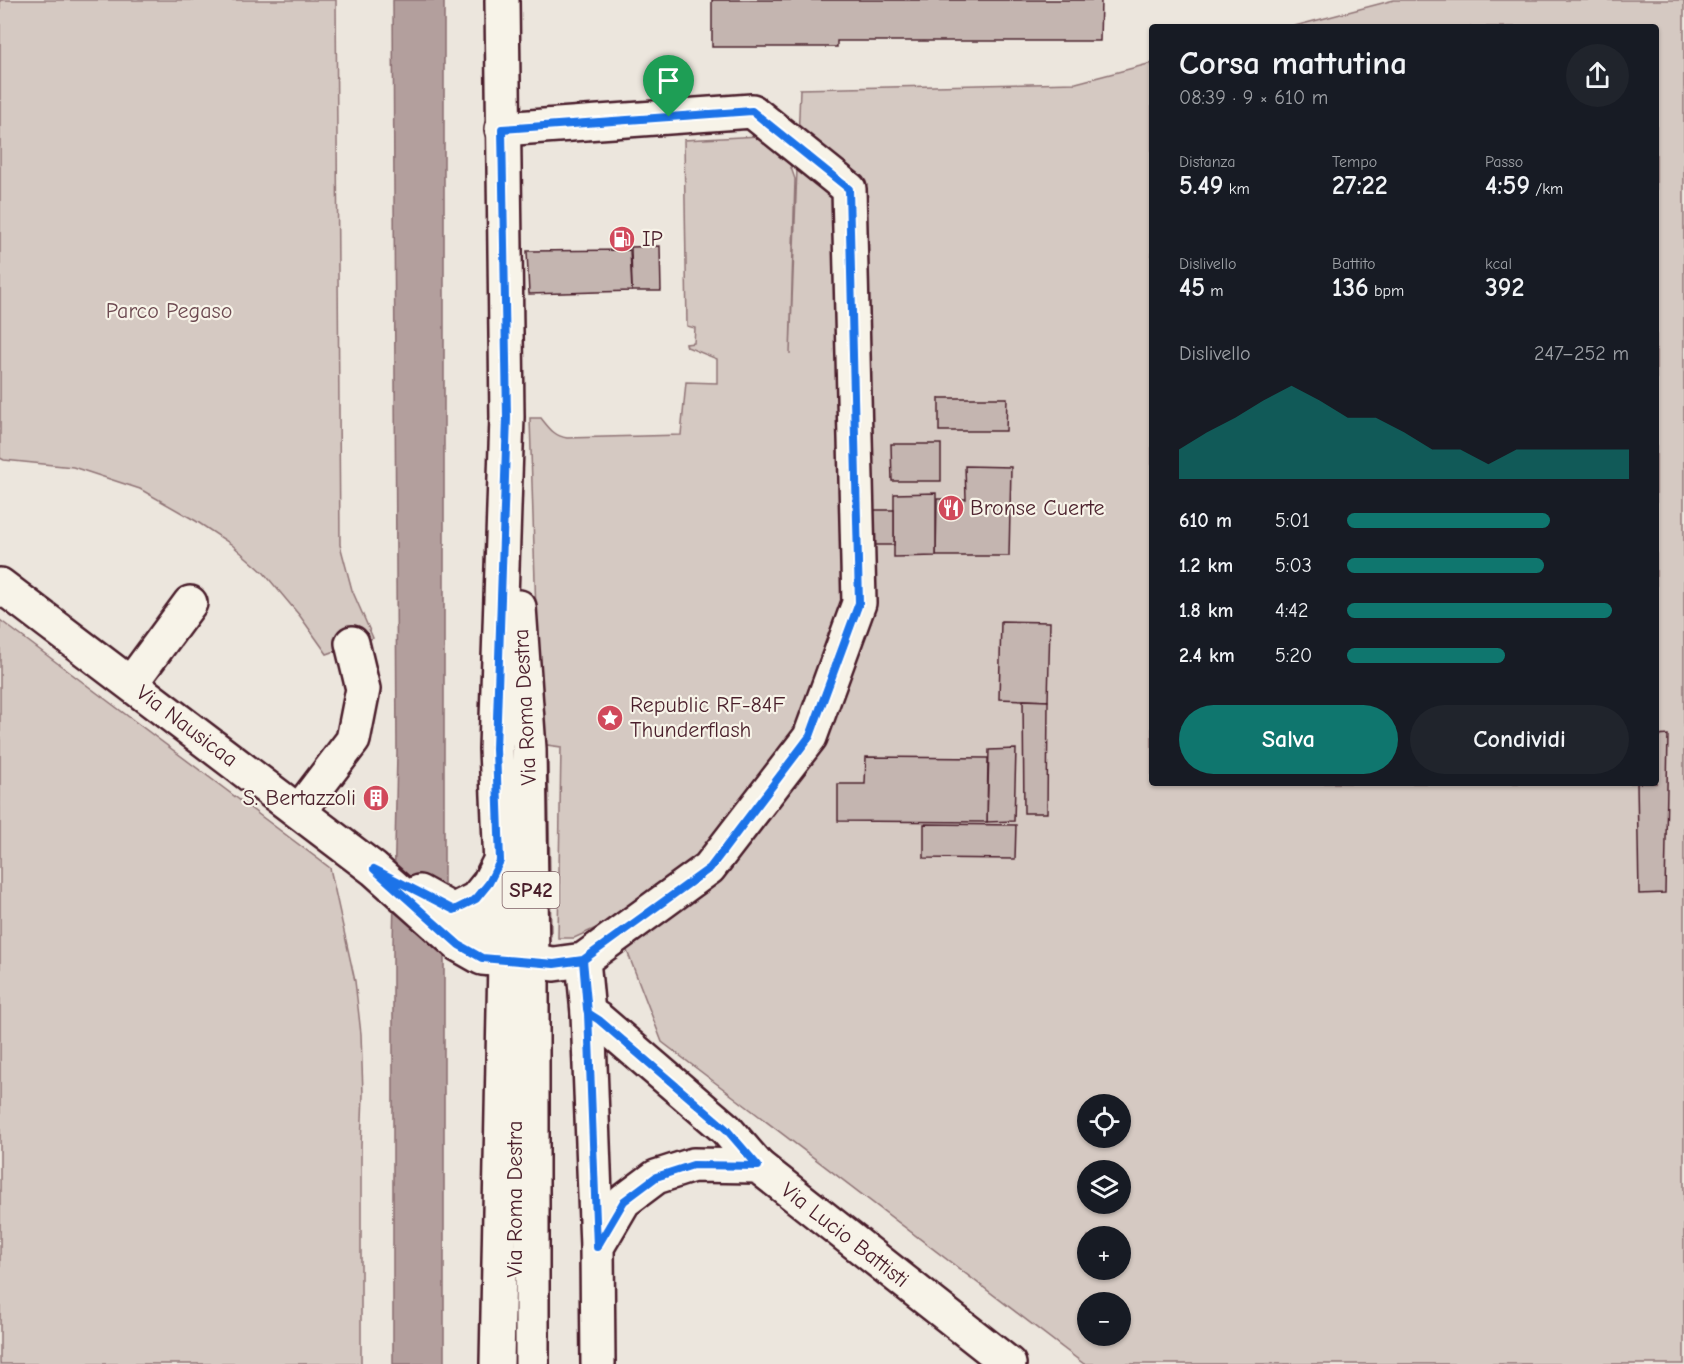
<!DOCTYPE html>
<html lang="it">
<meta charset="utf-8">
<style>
body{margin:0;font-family:"Comic Neue",sans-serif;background:#20242c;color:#f1f3f6;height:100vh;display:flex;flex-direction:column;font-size:22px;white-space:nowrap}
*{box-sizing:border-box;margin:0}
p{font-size:20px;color:#9ea1a6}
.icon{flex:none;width:33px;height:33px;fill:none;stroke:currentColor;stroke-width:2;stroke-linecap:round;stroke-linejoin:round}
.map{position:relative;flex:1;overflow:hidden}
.sheet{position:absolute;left:1149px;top:24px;width:510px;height:762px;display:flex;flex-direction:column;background:#171b24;border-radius:6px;box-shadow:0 2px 4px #0004}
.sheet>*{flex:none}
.controls{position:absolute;left:1077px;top:1094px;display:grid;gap:12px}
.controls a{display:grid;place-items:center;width:54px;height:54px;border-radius:50%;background:#171b24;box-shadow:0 2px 4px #0004;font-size:30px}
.pin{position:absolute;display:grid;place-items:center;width:51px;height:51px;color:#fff;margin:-62px -26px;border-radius:50% 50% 50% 0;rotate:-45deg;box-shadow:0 0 6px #0007}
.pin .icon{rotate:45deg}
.round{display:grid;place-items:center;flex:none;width:63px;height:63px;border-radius:32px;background:#20242c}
.head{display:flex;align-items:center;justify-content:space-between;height:102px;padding:0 30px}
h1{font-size:33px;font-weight:800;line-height:45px}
.stats{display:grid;grid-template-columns:repeat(3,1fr);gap:9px;height:102px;padding:6px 30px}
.stats div{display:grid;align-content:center}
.stats b{font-size:26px;font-weight:800}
.stats small{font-size:16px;font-weight:400}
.stats p{font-size:16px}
.chart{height:168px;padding:12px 30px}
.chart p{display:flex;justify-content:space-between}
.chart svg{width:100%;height:108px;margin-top:6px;fill:#0f766e;opacity:.7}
.button{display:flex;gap:12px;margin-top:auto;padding:12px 30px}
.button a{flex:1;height:69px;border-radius:36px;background:#0f766e;color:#fff;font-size:24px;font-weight:800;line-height:69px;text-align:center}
.button a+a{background:#20242c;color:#f1f3f6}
ul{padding:0 30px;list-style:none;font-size:20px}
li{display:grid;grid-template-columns:96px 72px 1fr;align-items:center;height:45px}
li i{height:15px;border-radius:8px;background:#0f766e}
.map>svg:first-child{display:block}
</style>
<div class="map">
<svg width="1684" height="1364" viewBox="0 0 1684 1364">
<rect width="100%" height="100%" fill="#ece6dd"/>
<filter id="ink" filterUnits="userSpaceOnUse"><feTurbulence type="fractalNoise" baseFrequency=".0167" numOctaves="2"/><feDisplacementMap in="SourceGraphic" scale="12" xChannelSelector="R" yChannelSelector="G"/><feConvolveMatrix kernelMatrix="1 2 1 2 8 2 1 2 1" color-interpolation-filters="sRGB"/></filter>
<g filter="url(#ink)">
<!-- green -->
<g fill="#d5c9c2" stroke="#907476" stroke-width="1.5" fill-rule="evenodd">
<path d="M0 0H336L340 545 352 590 373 638 327 654 300 616 264 573 231 544 196 521 140 489 73 467 4 460 0 458Z"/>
<path d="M1394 0H1684V1364H1084L662 1042 619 930 598 927 574 938H558L561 747 540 744 530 418H541C549 428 554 436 567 438L681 435 686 382 717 383V359L687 347 686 344 694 343 695 328 687 326 684 140 760 136 786 153 795 179 790 354 800 89 1076 83 1152 63V783H1656V27H1291ZM1088 1104H1120V1137H1088ZM1088 1170H1120V1203H1088ZM1088 1236H1120V1269H1088ZM1088 1302H1120V1335H1088Z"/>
<path d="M0 620 330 868 355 981 361 1034 363 1094 361 1146V1364H0Z"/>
<path d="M542 761H548L551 935 545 929Z"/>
</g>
<!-- water -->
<path fill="#b39f9d" stroke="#896c6f" stroke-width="1.5" d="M393 0H444V1364H393V945L397 753Z"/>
<!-- building -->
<g fill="#c4b5b0" stroke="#4a1f2b" stroke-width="1.5">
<path d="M712 0H1101L1100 41H837V47H712Z"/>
<path d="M660 246 661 291H632L631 247Z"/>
<path d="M630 250 632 291 529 294 527 251Z"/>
<path d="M939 398H1007L1006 431H939Z"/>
<path d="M891 444H941V481H892Z"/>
<path d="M965 466 1011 467 1009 556H936L937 499H966Z"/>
<path d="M936 493V556L894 557V494Z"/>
<rect x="862" y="510" width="32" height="35"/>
<path d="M1001 621 1050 622 1048 701 999 699Z"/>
<path d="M1023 700 1048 701 1047 813H1024Z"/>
<path d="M1668 735 1665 893 1639 894 1637 783H1656V736Z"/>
<path d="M1016 749 1014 821 987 822 989 750Z"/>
<path d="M866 757 988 758 987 822 838 821V784H865Z"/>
<path d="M372 789 382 790 380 807 370 806Z"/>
<path d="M924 824 1016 825 1015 859 924 858Z"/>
</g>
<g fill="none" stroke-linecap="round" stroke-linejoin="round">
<defs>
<g id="minor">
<path d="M502 129 752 111 849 189 859 603 810 737 709 868 583 960 554 964 532 961"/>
<path d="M0 585 374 869 459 945 482 958 505 960"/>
<path d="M131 683 190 603"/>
<path d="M299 811 353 740 363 689 352 643"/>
<path d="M419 892 480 926 505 960"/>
<path d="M454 910 476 899 489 883 500 861"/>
<path d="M583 960 588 1013 597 1247"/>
<path d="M588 1013 599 1020 726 1129 758 1166"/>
<path d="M598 1364 597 1247 624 1201 656 1177 693 1165 758 1166 1009 1364"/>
</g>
<g id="major">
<path d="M519 607 529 749 532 961V1364"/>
<path d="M497 1364 505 960 496 749 507 417 502 0"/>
</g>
</defs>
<!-- minor casing -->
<use href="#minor" stroke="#4a1f2b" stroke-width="38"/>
<!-- major casing -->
<use href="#major" stroke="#4a1f2b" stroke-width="38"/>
<!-- minor -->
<use href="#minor" stroke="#f7f3e8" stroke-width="33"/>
<!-- major -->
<use href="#major" stroke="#f7f3e8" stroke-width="33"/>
</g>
</g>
<g fill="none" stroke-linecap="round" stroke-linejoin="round" filter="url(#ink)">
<defs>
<path id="route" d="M669 117 502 129 507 417 496 749 500 861 489 883 476 899 454 910 374 869 459 945 482 958 554 964 583 960 588 1013 597 1247 624 1201 656 1177 693 1165 758 1166 726 1129 599 1020 588 1013 587 1009 583 960 710 868 810 736 859 603 849 189 752 111 669 117"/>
</defs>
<!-- route casing -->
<use href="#route" stroke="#fff" stroke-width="12"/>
<!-- route -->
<use href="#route" stroke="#1a73e8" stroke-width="8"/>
</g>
<!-- icons -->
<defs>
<symbol id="fuel-disc" viewBox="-11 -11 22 22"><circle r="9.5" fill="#d1495b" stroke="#f7f3e8"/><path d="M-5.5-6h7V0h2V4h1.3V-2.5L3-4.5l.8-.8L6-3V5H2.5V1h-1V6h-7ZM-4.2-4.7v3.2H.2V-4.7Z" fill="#fff"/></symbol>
<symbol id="restaurant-disc" viewBox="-11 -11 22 22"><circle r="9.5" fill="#d1495b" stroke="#f7f3e8"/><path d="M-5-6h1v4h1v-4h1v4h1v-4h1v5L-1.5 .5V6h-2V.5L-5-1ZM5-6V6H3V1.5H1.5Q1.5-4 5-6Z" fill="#fff"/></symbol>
<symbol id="sight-disc" viewBox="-11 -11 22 22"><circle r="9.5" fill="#d1495b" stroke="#f7f3e8"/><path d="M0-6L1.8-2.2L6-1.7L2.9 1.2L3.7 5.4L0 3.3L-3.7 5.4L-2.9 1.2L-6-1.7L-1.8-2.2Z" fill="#fff"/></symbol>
<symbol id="building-disc" viewBox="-11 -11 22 22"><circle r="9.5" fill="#d1495b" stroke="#f7f3e8"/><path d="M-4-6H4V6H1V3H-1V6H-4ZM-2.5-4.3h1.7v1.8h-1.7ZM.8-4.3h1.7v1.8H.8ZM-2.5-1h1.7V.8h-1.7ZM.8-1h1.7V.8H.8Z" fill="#fff"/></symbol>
</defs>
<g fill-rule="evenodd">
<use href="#fuel-disc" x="607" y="224" width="30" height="30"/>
<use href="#restaurant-disc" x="936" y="493" width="30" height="30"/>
<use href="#sight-disc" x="595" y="703" width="30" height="30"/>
<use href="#building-disc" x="361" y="783" width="30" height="30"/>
</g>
<g text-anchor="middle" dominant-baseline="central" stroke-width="4.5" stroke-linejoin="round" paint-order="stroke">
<!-- shield labels -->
<rect fill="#f7f3e8" stroke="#7e5f64" stroke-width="1.5" x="502.5" y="872" width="57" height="36" rx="4.5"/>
<g font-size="21" font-weight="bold" fill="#4a1f2b">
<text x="531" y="890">SP42</text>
</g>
<!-- poi labels -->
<g font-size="22" fill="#4a1f2b" stroke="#f7f3e8" text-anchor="start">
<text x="642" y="239">IP</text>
<text x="970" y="508">Bronse Cuerte</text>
<text x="630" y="705">Republic RF-84F<tspan x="630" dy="25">Thunderflash</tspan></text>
<text x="356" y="798" text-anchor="end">S. Bertazzoli</text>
</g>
<!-- park labels -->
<g font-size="22" fill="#6d4a51" stroke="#f7f3e8">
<text x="169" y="311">Parco Pegaso</text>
</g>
<!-- street labels -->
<g font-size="22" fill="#4a1f2b" stroke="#f7f3e8">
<text transform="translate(525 707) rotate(-93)">Via Roma Destra</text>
<text transform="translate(187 726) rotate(37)">Via Nausicaa</text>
<text transform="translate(515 1199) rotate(-90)">Via Roma Destra</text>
<text transform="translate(845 1235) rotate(38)">Via Lucio Battisti</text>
</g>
</g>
</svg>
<div class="controls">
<a><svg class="icon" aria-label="locate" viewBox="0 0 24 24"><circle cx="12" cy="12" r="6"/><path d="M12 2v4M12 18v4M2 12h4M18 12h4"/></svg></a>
<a><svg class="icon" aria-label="layers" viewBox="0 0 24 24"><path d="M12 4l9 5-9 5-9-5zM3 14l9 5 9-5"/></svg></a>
<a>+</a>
<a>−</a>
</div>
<div class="pin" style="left:669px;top:117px;background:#1e9e55"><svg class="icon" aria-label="arrive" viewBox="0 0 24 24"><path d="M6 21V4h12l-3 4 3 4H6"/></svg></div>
<section class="sheet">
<div class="head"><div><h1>Corsa mattutina</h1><p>08:39 · 9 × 610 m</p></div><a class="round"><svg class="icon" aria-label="share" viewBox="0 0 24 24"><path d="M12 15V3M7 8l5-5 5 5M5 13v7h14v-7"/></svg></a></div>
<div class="stats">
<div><p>Distanza</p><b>5.49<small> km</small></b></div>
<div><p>Tempo</p><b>27:22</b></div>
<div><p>Passo</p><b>4:59<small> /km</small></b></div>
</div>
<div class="stats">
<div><p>Dislivello</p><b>45<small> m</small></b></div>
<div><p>Battito</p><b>136<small> bpm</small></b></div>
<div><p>kcal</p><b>392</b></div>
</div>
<div class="chart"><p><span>Dislivello</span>247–252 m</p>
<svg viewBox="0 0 160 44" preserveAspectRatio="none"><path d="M0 44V32L10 25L20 19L30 12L40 6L50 12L60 19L70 19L80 25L90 32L100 32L110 38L120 32L130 32L140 32L150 32L160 32V44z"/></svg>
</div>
<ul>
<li><b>610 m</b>5:01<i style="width:72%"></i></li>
<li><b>1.2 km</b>5:03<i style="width:70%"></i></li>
<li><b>1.8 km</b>4:42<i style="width:94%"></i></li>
<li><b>2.4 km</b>5:20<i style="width:56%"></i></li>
</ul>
<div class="button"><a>Salva</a><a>Condividi</a></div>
</section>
</div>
